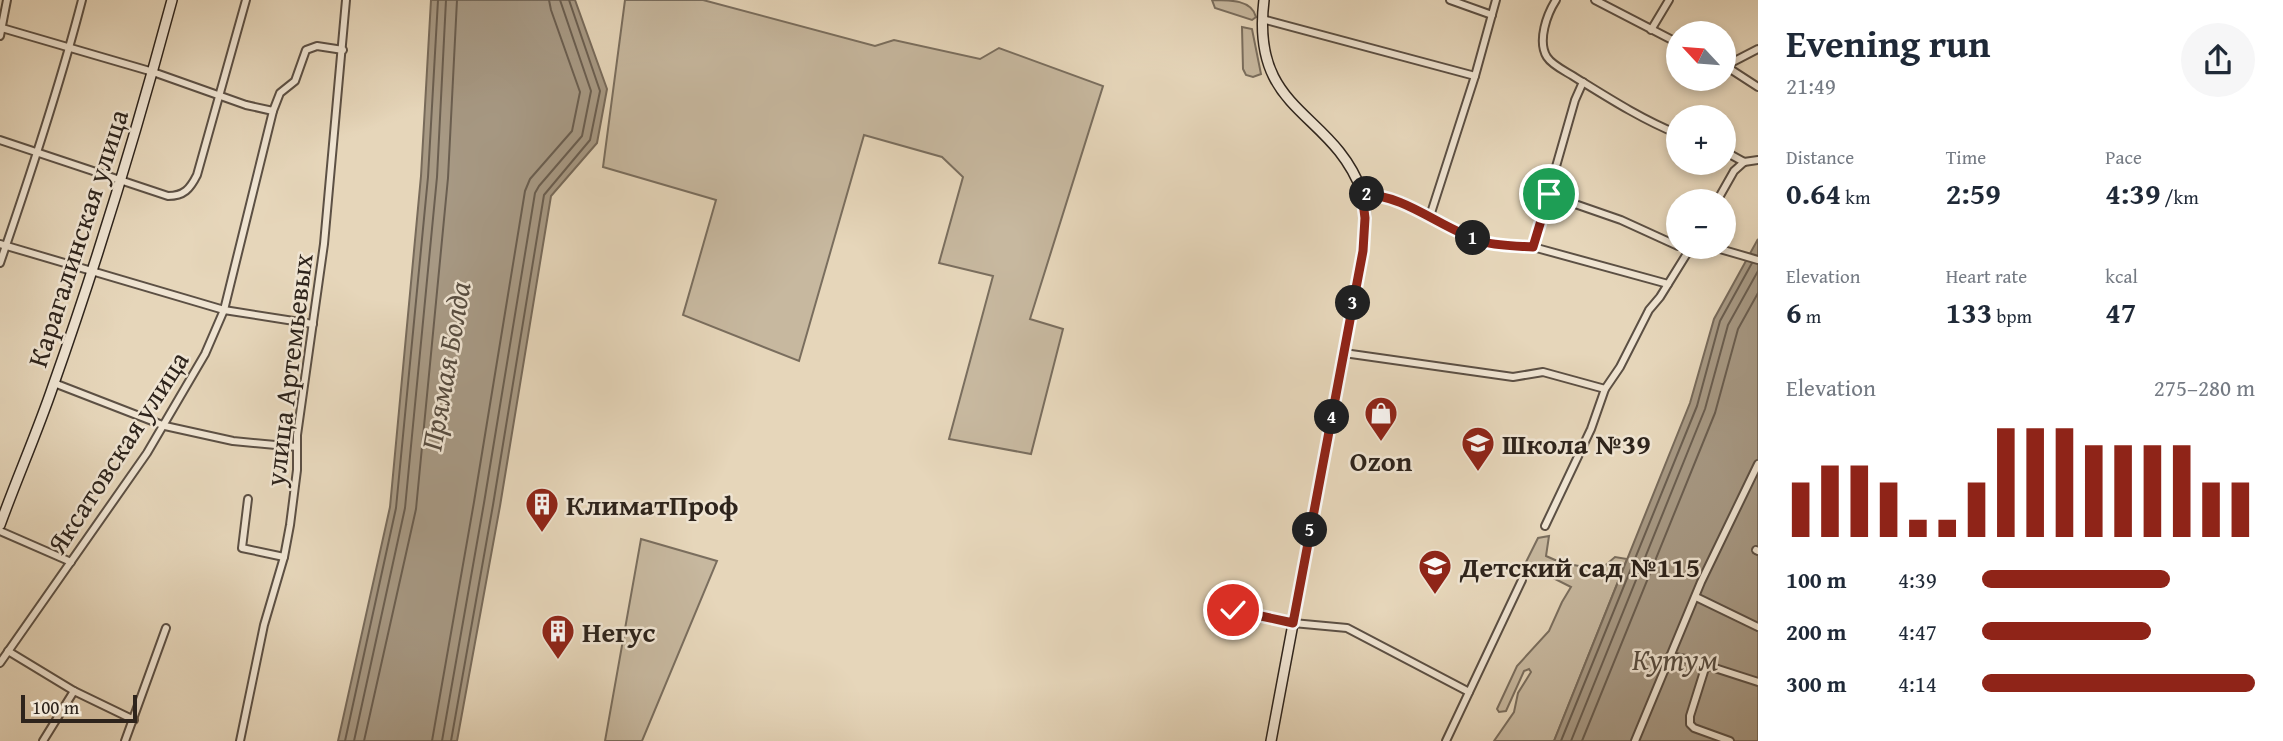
<!DOCTYPE html>
<meta charset="utf-8">
<style>
body{margin:0;font-family:"Gentium Book Plus",serif;background:#f6f6f7;color:#1f2937;height:100vh;display:flex;flex-direction:column;font-size:26px;white-space:nowrap}
*{box-sizing:border-box;margin:0}
p{font-size:23px;color:#747a83}
.icon{flex:none;width:38px;height:38px;fill:none;stroke:currentColor;stroke-width:2;stroke-linecap:round;stroke-linejoin:round}
.map{position:relative;flex:1;overflow:hidden}
.details{display:flex;flex-direction:column;background:#fff;width:525px}
.details>*{flex:none}
.needle{width:46px;rotate:296deg}
.tools{position:absolute;left:1666px;top:21px;display:grid;gap:14px}
.tools a{display:grid;place-items:center;width:70px;height:70px;border-radius:50%;background:#fff;box-shadow:0 4px 10px #0003;font-size:35px}
.scale{position:absolute;left:21px;bottom:18px;width:116px;box-sizing:border-box;padding-left:7px;border:4px solid #2e241c;border-top:0;font-size:19px;line-height:24px;white-space:nowrap;color:#2e241c;-webkit-text-stroke:5px #efe4d2;paint-order:stroke}
.pin{position:absolute;display:grid;place-items:center;width:60px;height:60px;color:#fff;margin:-30px;border:4px solid #fff;border-radius:50%;box-shadow:0 2px 7px #0007}
.km{position:absolute;width:35px;height:35px;margin:-18px;border-radius:50%;background:#222;color:#fff;font-size:19px;line-height:35px;text-align:center}
.round{display:grid;place-items:center;flex:none;width:74px;height:74px;border-radius:37px;background:#f6f6f7}
.summary{display:flex;align-items:center;justify-content:space-between;height:119px;padding:0 28px}
h1{font-size:38px;font-weight:700;line-height:52px}
.stats{display:grid;grid-template-columns:repeat(3,1fr);gap:10px;height:119px;padding:7px 28px}
.stats div{display:grid;align-content:center}
.stats b{font-size:30px;font-weight:700}
.stats small{font-size:19px;font-weight:400}
.stats p{font-size:19px}
.chart{height:196px;padding:14px 28px}
.chart p{display:flex;justify-content:space-between}
.chart svg{width:100%;height:126px;margin-top:7px;stroke:#8f2418;stroke-width:6}
ul{padding:0 28px;list-style:none;font-size:23px}
li{display:grid;grid-template-columns:112px 84px 1fr;align-items:center;height:52px}
li i{height:18px;border-radius:9px;background:#8f2418}
main{display:flex;flex:1;min-height:0}
.map>svg:first-child{display:block}
</style>
<main>
<div class="map">
<svg width="1758" height="741" viewBox="0 0 1758 741">
<rect width="100%" height="100%" fill="#e6d6ba"/>
<filter id="stains"><feTurbulence type="fractalNoise" baseFrequency=".00286" numOctaves="4"/><feColorMatrix values="0 0 0 0 .2 0 0 0 0 .09 0 0 0 0 .02 0 0 0 .5 -.17"/></filter>
<radialGradient id="worn" r=".72"><stop offset=".6" stop-color="#630" stop-opacity="0"/><stop offset="1" stop-color="#630" stop-opacity=".3"/></radialGradient>
<!-- green -->
<g fill="#c7b89f" stroke="#7a6e5e" stroke-width="2">
<path d="M625 0H703L875 46 894 40 980 59 999 48 1103 86 1030 319 1063 329 1031 454 949 439 993 276 939 263 963 177 942 157 864 135 799 361 683 315 716 200 603 167Z"/>
<path d="M1212 0C1231 0 1252 0 1256 17L1252 20 1215 8Z"/>
<path d="M1242 27 1252 29 1261 74 1253 77 1246 75 1243 69Z"/>
<path d="M1549 536 1546 556C1566 566 1579 565 1600 570L1615 557 1627 559 1554 741H1494L1514 712 1518 693 1531 672 1529 669 1524 671 1506 711 1499 712 1497 709 1517 666 1549 631 1562 602 1571 587 1525 564 1538 538Z"/>
<path d="M641 539 717 561 642 741H605Z"/>
</g>
<!-- water -->
<g fill="#a79984" stroke="#776a5a" stroke-width="2">
<path d="M431 0H575L607 89 597 143 551 196 500 506 457 741H338L390 507 421 176Z"/>
<path d="M1758 239V741H1554L1690 403 1714 319Z"/>
</g>
<g fill="none" stroke-linecap="round" stroke-linejoin="round">
<!-- shore -->
<g stroke="#6a5e50" stroke-width="2">
<path d="M345 741 396 508 428 177 438 0"/>
<path d="M354 741 405 508 437 177 446 0"/>
<path d="M364 741 416 509 448 178 457 0"/>
<path d="M432 741 474 502 525 191 530 179 572 131 580 92 551 10 549 0"/>
<path d="M442 741 484 503 535 193 539 186 582 136 591 91 560 0"/>
<path d="M451 741 493 505 544 195 590 140 600 91 569 0"/>
<path d="M1561 741 1697 406 1720 321 1752 263"/>
<path d="M1571 741 1705 409 1728 325 1758 271"/>
<path d="M1582 741 1715 413 1738 329 1758 293"/>
</g>
<defs>
<g id="street">
<path d="M1450 0 1492 15"/>
<path d="M1556 0C1547 14 1537 41 1547 57 1552 65 1565 71 1573 76 1607 97 1641 119 1678 134"/>
<path d="M1595 0 1678 43"/>
<path d="M1262 19 1475 76"/>
<path d="M2 28 153 72 246 105 273 111"/>
<path d="M1651 30 1669 0"/>
<path d="M0 36 7 0"/>
<path d="M1724 65 1758 87"/>
<path d="M1725 66 1758 49"/>
<path d="M0 140 168 196C184 196 190 189 197 175L246 0"/>
<path d="M1724 151 1744 162"/>
<path d="M1744 162 1758 160"/>
<path d="M1362 194 1385 196 1483 242 1533 247 1668 284"/>
<path d="M1549 195 1621 220 1678 246"/>
<path d="M1717 201 1734 171 1744 162"/>
<path d="M1430 216 1475 76 1496 0"/>
<path d="M0 244 224 310 313 324"/>
<path d="M1533 247 1575 100 1583 82"/>
<path d="M1713 247 1758 260"/>
<path d="M0 263C30 176 59 89 82 0"/>
<path d="M1344 353 1513 377 1543 372 1605 389"/>
<path d="M54 383 165 426 233 441 297 447"/>
<path d="M248 499 242 548 284 557"/>
<path d="M1545 526 1591 429 1605 389 1620 367 1649 310 1660 297 1691 247"/>
<path d="M0 531 71 562"/>
<path d="M1756 550 1758 551"/>
<path d="M1696 597 1758 627"/>
<path d="M1233 609 1293 623 1347 628 1469 692"/>
<path d="M8 651 74 691 134 720"/>
<path d="M1670 656 1690 660 1758 682"/>
<path d="M0 663 147 453 205 354 224 310 273 111 280 93 295 81 306 50 317 46 343 50"/>
<path d="M1706 665 1690 716V724L1694 728 1730 741"/>
<path d="M43 741 74 691"/>
<path d="M125 741 166 628"/>
<path d="M240 741 264 625 284 557 290 525 297 470V435L324 244 346 0"/>
<path d="M1446 741 1522 580"/>
<path d="M1635 741 1701 582 1758 464"/>
</g>
<g id="secondary">
<path d="M1264 0C1250 114 1332 109 1362 192 1368 210 1364 232 1363 251L1271 741"/>
<path d="M0 525C17 478 37 433 53 386 98 259 137 130 172 0"/>
</g>
</defs>
<!-- street casing -->
<use href="#street" stroke="#5c5044" stroke-width="10"/>
<!-- secondary casing -->
<use href="#secondary" stroke="#2e241c" stroke-width="12"/>
<!-- street -->
<use href="#street" stroke="#efe4d2" stroke-width="6"/>
<!-- secondary -->
<use href="#secondary" stroke="#efe4d2" stroke-width="9"/>
</g>
<g fill="none" stroke-linecap="round" stroke-linejoin="round">
<defs>
<path id="route" d="M1233 610 1293 623 1363 251 1365 218 1362 194C1407 195 1442 230 1484 242 1499 246 1517 246 1533 247L1549 194"/>
</defs>
<!-- route casing -->
<use href="#route" stroke="#fff" stroke-width="14"/>
<!-- route -->
<use href="#route" stroke="#8f2418" stroke-width="9"/>
</g>
<!-- icons -->
<defs>
<symbol id="shop-pin" viewBox="-11 -11 22 30"><path d="M0 17L-7.5 6A9.5 9.5 0 1 1 7.5 6Z" fill="#8f2418" stroke="#efe4d2"/><path d="M-5-2.5h2.3a2.7 3.5 0 0 1 5.4 0H5L5.5 6h-11ZM-1.5-2.5h3a1.5 2.3 0 0 0-3 0Z" fill="#fff"/></symbol>
<symbol id="school-pin" viewBox="-11 -11 22 30"><path d="M0 17L-7.5 6A9.5 9.5 0 1 1 7.5 6Z" fill="#8f2418" stroke="#efe4d2"/><path d="M0-5L7-2L0 1L-7-2ZM-4 1L0 2.5L4 1V4Q0 6-4 4Z" fill="#fff"/></symbol>
<symbol id="building-pin" viewBox="-11 -11 22 30"><path d="M0 17L-7.5 6A9.5 9.5 0 1 1 7.5 6Z" fill="#8f2418" stroke="#efe4d2"/><path d="M-4-6H4V6H1V3H-1V6H-4ZM-2.5-4.3h1.7v1.8h-1.7ZM.8-4.3h1.7v1.8H.8ZM-2.5-1h1.7V.8h-1.7ZM.8-1h1.7V.8H.8Z" fill="#fff"/></symbol>
</defs>
<g fill-rule="evenodd">
<use href="#shop-pin" x="1362" y="394" width="38" height="52"/>
<use href="#school-pin" x="1459" y="424" width="38" height="52"/>
<use href="#building-pin" x="523" y="485" width="38" height="52"/>
<use href="#school-pin" x="1416" y="547" width="38" height="52"/>
<use href="#building-pin" x="539" y="612" width="38" height="52"/>
</g>
<g text-anchor="middle" dominant-baseline="central" stroke-width="5" stroke-linejoin="round" paint-order="stroke">
<!-- street labels -->
<g font-size="28" fill="#2e241c" stroke="#efe4d2">
<text transform="translate(77 238) rotate(-72)">Карагалинская улица</text>
<text transform="translate(288 370) rotate(-83)">улица Артемьевых</text>
<text transform="translate(117 452) rotate(-57)">Яксатовская улица</text>
</g>
<!-- poi labels -->
<g font-size="28" font-weight="bold" fill="#2e241c" stroke="#efe4d2" text-anchor="start">
<text x="1502" y="443">Школа №39</text>
<text x="1381" y="460" text-anchor="middle">Ozon</text>
<text x="566" y="504">КлиматПроф</text>
<text x="1460" y="566">Детский сад №115</text>
<text x="582" y="631">Негус</text>
</g>
<!-- water labels -->
<g font-size="30" font-style="italic" fill="#584d40" stroke="#efe4d2">
<text transform="translate(445 366) rotate(-80)">Прямая Болда</text>
<text x="1675" y="659">Кутум</text>
</g>
</g>
<rect width="100%" height="100%" filter="url(#stains)"/>
<rect width="100%" height="100%" fill="url(#worn)"/>
</svg>
<div class="tools">
<a><svg class="needle" viewBox="-14 -14 28 28"><path d="M0-13l5 13h-10z" fill="#e53935"/><path d="M0 13l5-13h-10z" fill="#747a83"/></svg></a>
<a>+</a>
<a>−</a>
</div>
<div class="scale">100 m</div>
<div class="pin" style="left:1549px;top:194px;background:#1e9e55"><svg class="icon" aria-label="arrive" viewBox="0 0 24 24"><path d="M6 21V4h12l-3 4 3 4H6"/></svg></div>
<div class="pin" style="left:1233px;top:610px;background:#d93025"><svg class="icon" aria-label="check" viewBox="0 0 24 24"><path d="M5 12l5 5 9-10"/></svg></div>
<b class="km" style="left:1473px;top:238px">1</b>
<b class="km" style="left:1367px;top:194px">2</b>
<b class="km" style="left:1353px;top:303px">3</b>
<b class="km" style="left:1332px;top:417px">4</b>
<b class="km" style="left:1310px;top:530px">5</b>
</div>
<section class="details">
<div class="summary"><div><h1>Evening run</h1><p>21:49</p></div><a class="round"><svg class="icon" aria-label="share" viewBox="0 0 24 24"><path d="M12 15V3M7 8l5-5 5 5M5 13v7h14v-7"/></svg></a></div>
<div class="stats">
<div><p>Distance</p><b>0.64<small> km</small></b></div>
<div><p>Time</p><b>2:59</b></div>
<div><p>Pace</p><b>4:39<small> /km</small></b></div>
</div>
<div class="stats">
<div><p>Elevation</p><b>6<small> m</small></b></div>
<div><p>Heart rate</p><b>133<small> bpm</small></b></div>
<div><p>kcal</p><b>47</b></div>
</div>
<div class="chart"><p><span>Elevation</span>275–280 m</p>
<svg viewBox="0 0 160 44" preserveAspectRatio="none"><path d="M5 44V25M15 44V19M25 44V19M35 44V25M45 44V38M55 44V38M65 44V25M75 44V6M85 44V6M95 44V6M105 44V12M115 44V12M125 44V12M135 44V12M145 44V25M155 44V25"/></svg>
</div>
<ul>
<li><b>100 m</b>4:39<i style="width:69%"></i></li>
<li><b>200 m</b>4:47<i style="width:62%"></i></li>
<li><b>300 m</b>4:14<i style="width:100%"></i></li>
</ul>
</section>
</main>
